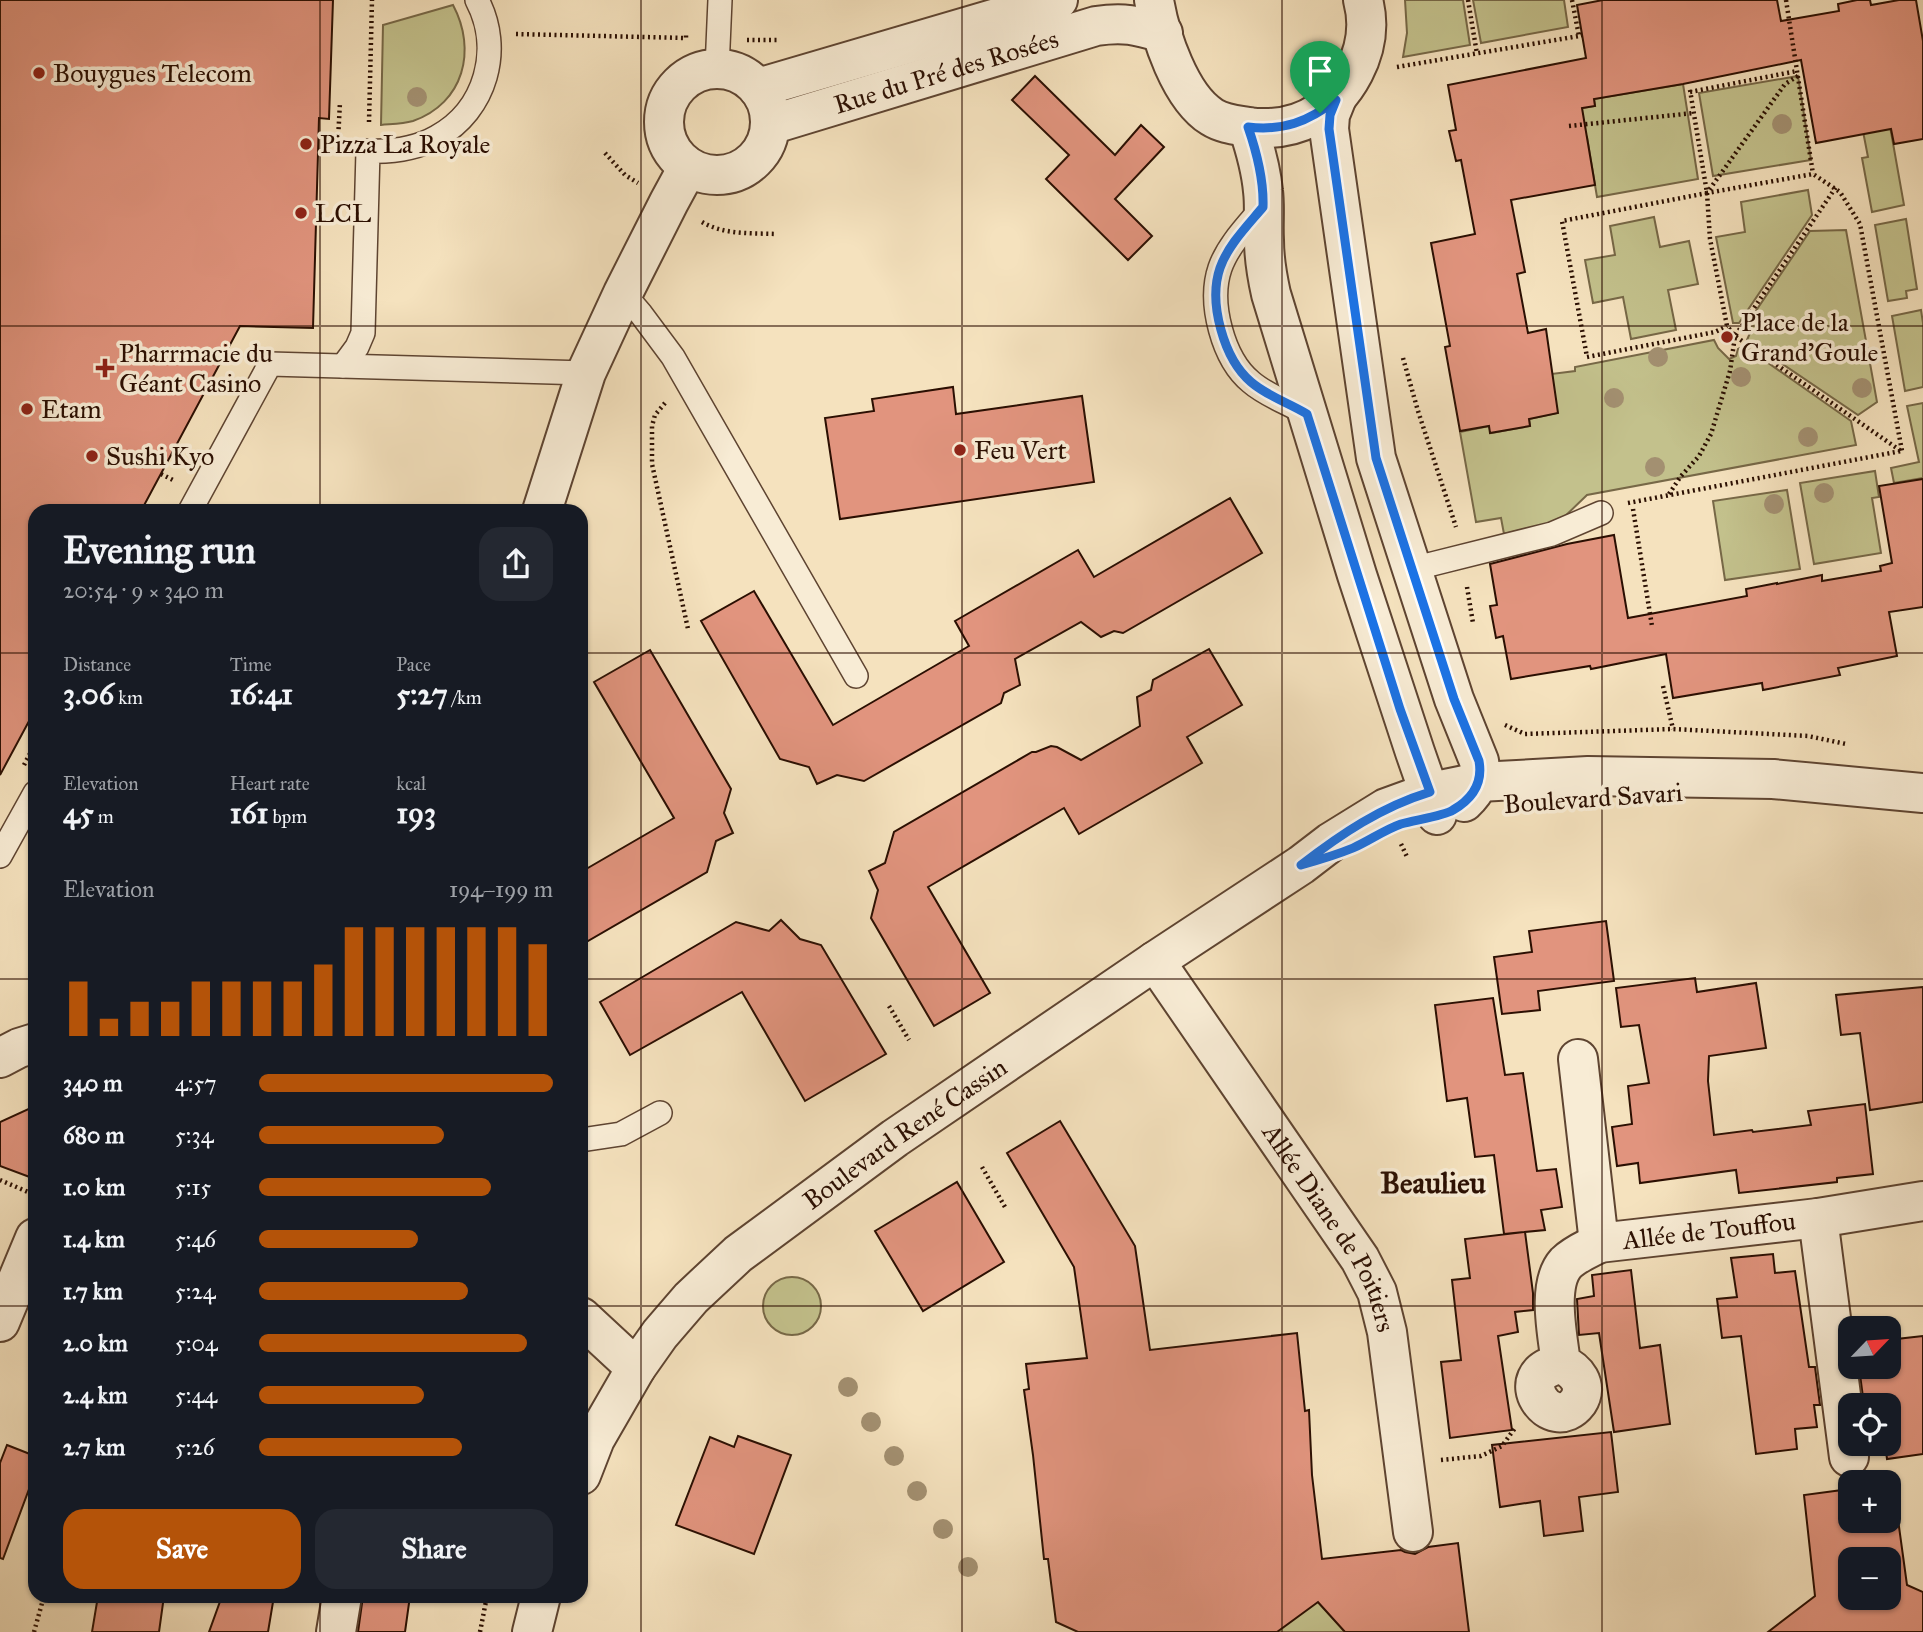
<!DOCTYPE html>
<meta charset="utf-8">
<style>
body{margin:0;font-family:"IM FELL Great Primer",serif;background:#242831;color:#f1f3f6;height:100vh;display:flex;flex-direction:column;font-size:26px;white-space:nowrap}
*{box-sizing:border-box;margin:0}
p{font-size:23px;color:#9ea1a6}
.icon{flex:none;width:38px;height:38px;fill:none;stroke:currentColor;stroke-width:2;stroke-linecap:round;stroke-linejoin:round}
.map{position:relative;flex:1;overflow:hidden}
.details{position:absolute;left:28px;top:504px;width:560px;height:1099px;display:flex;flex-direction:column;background:#171b24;border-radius:21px;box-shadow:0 2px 5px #0004}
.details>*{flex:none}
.needle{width:46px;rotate:65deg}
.fabs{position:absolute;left:1838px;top:1316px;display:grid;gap:14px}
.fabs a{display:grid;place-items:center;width:63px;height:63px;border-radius:14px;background:#171b24;box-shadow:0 2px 5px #0004;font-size:35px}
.pin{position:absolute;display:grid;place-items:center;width:60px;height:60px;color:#fff;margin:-72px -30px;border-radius:50% 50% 50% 0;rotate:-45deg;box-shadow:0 0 7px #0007}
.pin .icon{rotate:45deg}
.round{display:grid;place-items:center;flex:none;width:74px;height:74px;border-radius:21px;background:#242831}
.headline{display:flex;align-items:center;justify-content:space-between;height:119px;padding:0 35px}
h1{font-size:38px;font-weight:700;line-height:52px}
.figures{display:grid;grid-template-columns:repeat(3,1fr);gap:10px;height:119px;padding:7px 35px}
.figures div{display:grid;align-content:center}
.figures b{font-size:30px;font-weight:700}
.figures small{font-size:19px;font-weight:400}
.figures p{font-size:19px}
.chart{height:196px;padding:14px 35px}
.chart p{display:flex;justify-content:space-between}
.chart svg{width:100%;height:126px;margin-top:7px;stroke:#b45309;stroke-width:6}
.primary-button{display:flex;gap:14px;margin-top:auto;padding:14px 35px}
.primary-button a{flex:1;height:80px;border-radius:21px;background:#b45309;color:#fff;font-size:28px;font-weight:700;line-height:80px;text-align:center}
.primary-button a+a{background:#242831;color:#f1f3f6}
ul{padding:0 35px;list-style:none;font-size:23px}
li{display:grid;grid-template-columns:112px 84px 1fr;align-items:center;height:52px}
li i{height:18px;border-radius:9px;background:#b45309}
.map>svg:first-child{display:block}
</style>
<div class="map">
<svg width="1923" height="1632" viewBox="0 0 1923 1632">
<rect width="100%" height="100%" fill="#f5e2be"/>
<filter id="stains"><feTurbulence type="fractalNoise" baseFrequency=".00286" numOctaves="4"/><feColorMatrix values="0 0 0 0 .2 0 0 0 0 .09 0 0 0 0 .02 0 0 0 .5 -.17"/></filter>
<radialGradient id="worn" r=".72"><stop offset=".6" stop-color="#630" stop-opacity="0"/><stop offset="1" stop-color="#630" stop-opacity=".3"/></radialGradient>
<!-- green -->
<g fill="#c3c18c" stroke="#776847" stroke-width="2">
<path d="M1405 0H1463L1470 45 1403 57 1407 33Z"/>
<path d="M1473 0H1564L1568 27 1481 43Z"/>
<path d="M453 5C477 50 464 103 413 121 402 124 391 124 381 125L383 25Z"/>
<path d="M1798 76 1811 160 1713 176 1699 93Z"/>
<path d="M1683 84 1698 179 1597 197 1587 137 1567 111 1595 106 1594 99Z"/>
<path d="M1888 115 1904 205 1872 212 1862 158 1868 157 1861 121Z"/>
<path d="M1808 190 1812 215 1739 323H1733L1716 237 1745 232 1741 202Z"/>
<path d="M1654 217 1660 247 1689 241 1698 284 1668 290 1676 330 1631 339 1623 297 1593 303 1585 260 1615 255 1610 226Z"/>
<path d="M1906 219 1917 289 1906 291 1907 298 1888 301 1875 225Z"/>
<path d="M1846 230 1877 402 1858 415 1747 340 1750 333 1745 327 1810 231Z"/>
<path d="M1921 310 1923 323V387L1905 391 1892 316Z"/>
<path d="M1714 340 1718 348 1729 359 1736 356 1738 349 1744 346 1851 421 1856 445 1587 495 1560 521 1504 534 1501 518 1476 522 1460 432 1489 426 1491 433 1530 426 1529 419 1557 413 1551 374 1575 371V367Z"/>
<path d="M1923 403V478L1894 483 1891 468 1919 462 1907 406Z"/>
<path d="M1875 471 1879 497 1872 498 1881 553 1814 564 1800 483Z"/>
<path d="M1787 490 1800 569 1725 580 1713 501Z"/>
<circle cx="792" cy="1306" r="29"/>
<path d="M1315 1599 1345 1632H1270Z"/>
</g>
<!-- building -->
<g fill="#e1947e" stroke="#2b0f02" stroke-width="2" fill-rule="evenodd">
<path d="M0 0H333L329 119 319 118 313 328 240 326 141 511H35V710L0 775Z"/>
<path d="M1603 0H1777L1781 21 1839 11 1838 4 1857 0H1870L1871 5 1899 0H1916L1923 41V139L1894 144 1891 129 1816 143 1801 60 1683 84 1594 99 1595 106 1582 108 1595 185 1511 200 1525 272 1517 274 1528 333 1546 329 1558 413 1529 419 1530 426 1490 433 1489 426 1460 431 1445 347 1450 346 1431 243 1475 234 1461 160 1456 161 1449 131 1456 130 1448 85 1586 58 1577 5Z"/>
<path d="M1035 76 1115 155 1141 125 1164 147 1115 199 1152 236 1128 260 1046 179 1069 155 1012 100Z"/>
<path d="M953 387 956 414 1082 396 1094 482 840 519 825 418 874 411 872 399Z"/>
<path d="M1923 479V607L1889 612 1897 656 1838 668 1840 675 1763 690 1762 683 1673 698 1666 654 1591 669 1590 666 1511 679 1503 636 1496 638 1490 606 1497 605 1490 564 1567 544 1614 535 1628 618 1747 596 1746 589 1777 583V584L1822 575V581L1881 571 1880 566 1892 563 1879 486Z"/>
<path d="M1230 498 1262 553 1123 633 1114 631 1101 637 1081 622 1015 659 1020 685 1004 693 1001 703 864 781 837 775 817 784 809 767 780 759 701 621 754 591 833 725 969 646 955 621 1078 550 1094 577Z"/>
<path d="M1209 649 1242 705 1187 737 1202 763 1079 834 1064 808 928 887 990 993 934 1026 871 918 878 890 869 871 885 863 894 832 1032 752H1036L1051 746 1057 747 1081 760 1140 726 1137 697 1151 690 1153 680Z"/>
<path d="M650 650 731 789 724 813 733 833 716 841 707 872 581 945V872L674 818 594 682Z"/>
<path d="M781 920 800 939 821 945 886 1054 805 1101 742 992 630 1055 600 1002 736 922 769 931Z"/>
<path d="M1606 921 1614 981 1538 991 1540 1010 1502 1014 1494 957 1532 952 1529 931Z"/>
<path d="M1695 978 1697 992 1756 983 1766 1048 1709 1056 1708 1081 1714 1135 1752 1130 1753 1132 1811 1125 1808 1111 1865 1104 1873 1174 1837 1178V1182L1739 1193 1736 1170 1640 1183 1638 1163 1617 1166 1612 1127 1632 1124 1628 1086 1649 1083 1639 1025 1621 1027 1616 988Z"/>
<path d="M1923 987V1102L1870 1110 1860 1033 1841 1035 1836 995Z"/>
<path d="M1493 998 1505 1075 1523 1073 1537 1171 1556 1169 1562 1207 1541 1210 1545 1230 1525 1232 1533 1293V1310L1515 1312 1518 1332 1498 1336 1512 1430 1450 1438 1441 1362 1461 1360 1452 1280 1470 1278 1465 1239 1524 1232 1504 1234 1494 1155 1475 1157 1467 1098 1447 1101 1435 1005Z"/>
<path d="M35 1106V1179L0 1166V1122Z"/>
<path d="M1060 1121 1135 1246 1150 1350 1297 1333 1305 1411 1309 1410 1312 1475 1322 1559 1401 1550 1405 1552 1415 1554 1428 1547 1458 1543 1469 1632H1345L1318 1602 1277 1632H1078L1056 1622 1048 1559H1044L1033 1455 1024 1390 1029 1389 1026 1364 1087 1358 1074 1267 1007 1153Z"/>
<path d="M957 1182 1004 1262 923 1311 875 1231Z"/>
<path d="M1773 1254 1775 1273 1795 1271 1809 1367H1815L1820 1405H1814L1817 1427 1795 1429 1797 1449 1756 1454 1741 1336 1722 1338 1717 1299 1737 1297 1731 1258Z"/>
<path d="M1631 1270 1640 1348 1660 1345 1670 1424 1614 1432 1599 1333 1579 1335 1577 1299 1594 1296 1592 1275Z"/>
<path d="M1923 1336V1454L1887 1459 1885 1444H1888V1405H1864L1859 1367H1888V1340Z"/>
<path d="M1611 1432 1618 1492 1579 1497 1583 1531 1544 1536 1540 1501 1500 1507 1492 1445Z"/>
<path d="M738 1436 791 1455 754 1554 676 1525 710 1437 734 1447Z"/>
<path d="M7 1445 35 1456V1473L3 1559 0 1558V1463Z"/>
<path d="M1888 1483H1893L1907 1585 1923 1592V1632H1768L1815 1596 1804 1495 1850 1489V1521H1888ZM1850 1559H1888V1598H1850Z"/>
<path d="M98 1596H164L159 1632H92Z"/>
<path d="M222 1596H274L268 1632H209Z"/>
<path d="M363 1596H410L405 1632H358Z"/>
</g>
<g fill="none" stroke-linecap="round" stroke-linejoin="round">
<defs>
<g id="service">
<path d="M717 69 720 0"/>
<path d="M1263 207C1248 225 1228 245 1220 268 1208 303 1223 359 1251 382 1267 396 1289 403 1307 414"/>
<path d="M623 293 641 314 673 357 856 676"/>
<path d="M343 366 357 347 363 333 368 151C392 152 416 149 437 137 486 110 503 49 477 0"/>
<path d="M190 511 270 364 586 373"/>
<path d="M1412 569 1552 534 1601 513"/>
<path d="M0 856 35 793"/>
<path d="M581 1140 621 1134 660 1113"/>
</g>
<g id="minor">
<circle cx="717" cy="122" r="53"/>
<path d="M758 88 1058 0"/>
<path id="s1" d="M770 125 1096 26C1124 22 1136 25 1163 33"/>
<path d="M542 511 586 373 623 293 669 202 688 167"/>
<path id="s2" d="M1155 961 1360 1259 1377 1292 1387 1332 1413 1532"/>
<path d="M0 1058 19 1048 35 1043"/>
<path id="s3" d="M1578 1059 1599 1243 1818 1218 1923 1201"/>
<path d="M1818 1218 1849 1457"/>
<path d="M581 1317 636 1368"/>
<path d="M0 1322 35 1238"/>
<path d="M1561 1364C1576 1370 1589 1385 1578 1402 1552 1437 1506 1373 1561 1364 1558 1337 1546 1285 1566 1263 1575 1254 1588 1249 1599 1243"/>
<path d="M336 1632 342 1596"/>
</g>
<g id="tertiary">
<path d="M1154 0C1160 36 1180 97 1212 117 1223 124 1236 125 1248 127 1295 133 1332 114 1354 72 1366 49 1370 26 1363 0"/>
<path d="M1336 100 1330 115 1329 129 1376 458 1454 699 1479 761C1482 779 1477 790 1464 802"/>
<path d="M1248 127C1255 148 1261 168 1263 191 1265 207 1263 224 1264 240 1264 259 1267 276 1271 294L1357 575 1415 752 1437 815"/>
<path id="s4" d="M581 1475 595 1439 636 1368 660 1334 691 1298 738 1254 895 1138 1155 961 1301 865 1331 842 1386 808 1430 792 1479 782 1588 776 1773 779 1923 793"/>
<path d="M532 1632 541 1596"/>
</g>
</defs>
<!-- service casing -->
<use href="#service" stroke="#5e4431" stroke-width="26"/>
<!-- minor casing -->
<use href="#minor" stroke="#5e4431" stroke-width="42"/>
<!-- tertiary casing -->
<use href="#tertiary" stroke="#5e4431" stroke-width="42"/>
<!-- path -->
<g stroke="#2b0f02" stroke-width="4.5" stroke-dasharray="2 3.5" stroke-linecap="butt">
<path d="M1468 0 1477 54"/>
<path d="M1572 0 1579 36 1582 35"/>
<path d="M1786 0 1813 174"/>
<path d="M516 34 686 38V34"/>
<path d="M747 40H777"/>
<path d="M1397 67 1579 36"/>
<path d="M1798 76 1785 84 1707 193 1813 174 1840 192 1860 224 1902 451"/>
<path d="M1690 90 1707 193 1710 239 1727 326 1735 336 1901 451"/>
<path d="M1690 92 1797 71"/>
<path d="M369 122 372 0"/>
<path d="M1569 126 1694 113"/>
<path d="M338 140 340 102"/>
<path d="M605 153 625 175 638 183"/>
<path d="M1707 193 1562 221 1587 357 1715 332 1727 326"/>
<path d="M702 222C724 235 752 233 777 234"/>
<path d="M1403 358 1418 411 1456 527"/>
<path d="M665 403 655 415 652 426V464L688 629"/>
<path d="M161 474 173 480"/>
<path d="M1669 494 1681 476 1699 456 1711 434 1730 371 1735 336 1836 187"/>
<path d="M1628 503 1901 451"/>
<path d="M1633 509 1652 626"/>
<path d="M1467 587 1473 623"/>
<path d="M1663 686 1673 729"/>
<path d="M1505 725 1525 734 1673 729 1808 736 1846 744"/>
<path d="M24 765 35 744"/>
<path d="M1401 844 1408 859"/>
<path d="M889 1006 909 1040"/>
<path d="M982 1167 1005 1207"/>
<path d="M0 1180 35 1195"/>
<path d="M1441 1460 1481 1456 1502 1446 1515 1428"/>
<path d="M34 1632 44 1596"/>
<path d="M480 1632 487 1596"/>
</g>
<!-- service -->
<use href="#service" stroke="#f8ecd5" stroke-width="23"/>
<!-- minor -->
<use href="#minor" stroke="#f8ecd5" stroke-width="38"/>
<!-- tertiary -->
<use href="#tertiary" stroke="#f8ecd5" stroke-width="38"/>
</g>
<!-- trees -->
<g fill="#a39071">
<circle cx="417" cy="97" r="10"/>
<circle cx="1782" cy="124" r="10"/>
<circle cx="1658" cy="357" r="10"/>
<circle cx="1741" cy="377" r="10"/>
<circle cx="1862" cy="388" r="10"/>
<circle cx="1614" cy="398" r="10"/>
<circle cx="1808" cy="437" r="10"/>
<circle cx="1655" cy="467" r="10"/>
<circle cx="1824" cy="493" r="10"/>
<circle cx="1774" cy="504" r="10"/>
<circle cx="848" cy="1387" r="10"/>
<circle cx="871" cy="1422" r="10"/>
<circle cx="894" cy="1456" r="10"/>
<circle cx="917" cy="1491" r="10"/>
<circle cx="943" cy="1529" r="10"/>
<circle cx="968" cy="1567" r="10"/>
</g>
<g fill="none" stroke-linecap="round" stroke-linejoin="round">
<defs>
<path id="route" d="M1336 100 1330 115 1329 129 1376 458 1454 699 1479 761C1483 783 1472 799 1453 810 1444 816 1415 820 1401 824 1384 830 1369 841 1353 848 1336 855 1319 860 1301 865 1341 834 1381 807 1430 792L1400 709 1307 414C1289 403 1267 396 1251 382 1224 359 1208 303 1220 268 1228 245 1248 225 1263 207 1264 179 1257 153 1248 127 1283 131 1308 122 1336 100Z"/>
</defs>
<!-- route casing -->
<use href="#route" stroke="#fff" stroke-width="14"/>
<!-- route -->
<use href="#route" stroke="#1a73e8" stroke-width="9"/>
</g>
<!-- grid -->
<path fill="none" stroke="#2b0f02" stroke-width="2" stroke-opacity="0.55" d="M320 0V511M641 0V1632M962 0V1632M1282 0V1632M1602 0V1632M0 326H1923M0 653H35M581 653H1923M0 979H35M581 979H1923M0 1306H35M581 1306H1923M320 1596V1632"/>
<!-- markers -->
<g fill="#8f2418" stroke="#f8ecd5" stroke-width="2.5">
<circle cx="39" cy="73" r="7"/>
<circle cx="306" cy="144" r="7"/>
<circle cx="301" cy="213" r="7"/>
<circle cx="1727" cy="337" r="7"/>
<path d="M101.5 357.5h7v7h7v7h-7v7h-7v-7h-7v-7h7z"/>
<circle cx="27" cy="409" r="7"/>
<circle cx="960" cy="450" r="7"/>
<circle cx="92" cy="456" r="7"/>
</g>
<g text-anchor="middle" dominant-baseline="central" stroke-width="7" stroke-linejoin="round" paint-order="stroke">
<!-- street labels -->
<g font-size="26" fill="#2b0f02" stroke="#f8ecd5">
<text stroke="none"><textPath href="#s1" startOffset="184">Rue du Pré des Rosées</textPath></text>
<text transform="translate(1593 798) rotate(-4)">Boulevard Savari</text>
<text stroke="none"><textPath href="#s4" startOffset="480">Boulevard René Cassin</textPath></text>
<text stroke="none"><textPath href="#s3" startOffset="296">Allée de Touffou</textPath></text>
<text stroke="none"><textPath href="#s2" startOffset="320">Allée Diane de Poitiers</textPath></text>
</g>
<!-- poi labels -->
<g font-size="26" fill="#2b0f02" stroke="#f8ecd5" text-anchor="start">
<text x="53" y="73">Bouygues Telecom</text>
<text x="320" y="144">Pizza La Royale</text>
<text x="315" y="213">LCL</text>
<text x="1741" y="322">Place de la<tspan x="1741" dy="30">Grand'Goule</tspan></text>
<text x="119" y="353">Pharrmacie du<tspan x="119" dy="30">Géant Casino</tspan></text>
<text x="41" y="409">Etam</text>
<text x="974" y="450">Feu Vert</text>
<text x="106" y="456">Sushi Kyo</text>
</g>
<!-- quarter labels -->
<g font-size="30" font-weight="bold" fill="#2b0f02" stroke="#f8ecd5">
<text x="1433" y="1183">Beaulieu</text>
</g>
</g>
<rect width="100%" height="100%" filter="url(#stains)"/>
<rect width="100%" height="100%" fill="url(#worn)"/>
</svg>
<div class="fabs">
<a><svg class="needle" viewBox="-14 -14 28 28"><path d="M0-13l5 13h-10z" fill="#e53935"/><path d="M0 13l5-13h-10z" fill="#9ea1a6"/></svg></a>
<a><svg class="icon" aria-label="locate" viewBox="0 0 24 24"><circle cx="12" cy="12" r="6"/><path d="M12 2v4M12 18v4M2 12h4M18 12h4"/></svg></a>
<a>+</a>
<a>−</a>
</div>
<div class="pin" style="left:1320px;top:113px;background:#1e9e55"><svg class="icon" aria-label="arrive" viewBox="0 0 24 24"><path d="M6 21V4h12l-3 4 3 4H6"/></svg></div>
<section class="details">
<div class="headline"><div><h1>Evening run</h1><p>20:54 · 9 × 340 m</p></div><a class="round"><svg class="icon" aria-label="share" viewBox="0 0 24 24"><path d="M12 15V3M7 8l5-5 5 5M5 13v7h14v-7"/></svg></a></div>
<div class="figures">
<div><p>Distance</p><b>3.06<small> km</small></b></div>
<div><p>Time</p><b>16:41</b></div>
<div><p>Pace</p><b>5:27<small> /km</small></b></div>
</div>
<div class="figures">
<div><p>Elevation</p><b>45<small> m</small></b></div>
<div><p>Heart rate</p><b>161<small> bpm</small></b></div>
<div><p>kcal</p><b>193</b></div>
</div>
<div class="chart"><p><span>Elevation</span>194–199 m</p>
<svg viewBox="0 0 160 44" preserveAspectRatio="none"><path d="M5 44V25M15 44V38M25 44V32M35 44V32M45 44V25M55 44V25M65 44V25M75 44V25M85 44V19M95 44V6M105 44V6M115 44V6M125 44V6M135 44V6M145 44V6M155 44V12"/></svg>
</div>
<ul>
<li><b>340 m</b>4:57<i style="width:100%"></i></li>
<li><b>680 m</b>5:34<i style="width:63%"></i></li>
<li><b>1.0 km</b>5:15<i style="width:79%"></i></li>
<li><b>1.4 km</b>5:46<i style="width:54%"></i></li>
<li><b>1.7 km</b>5:24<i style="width:71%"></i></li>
<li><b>2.0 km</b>5:04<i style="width:91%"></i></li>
<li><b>2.4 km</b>5:44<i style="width:56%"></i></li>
<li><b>2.7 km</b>5:26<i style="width:69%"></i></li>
</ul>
<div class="primary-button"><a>Save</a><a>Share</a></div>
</section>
</div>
